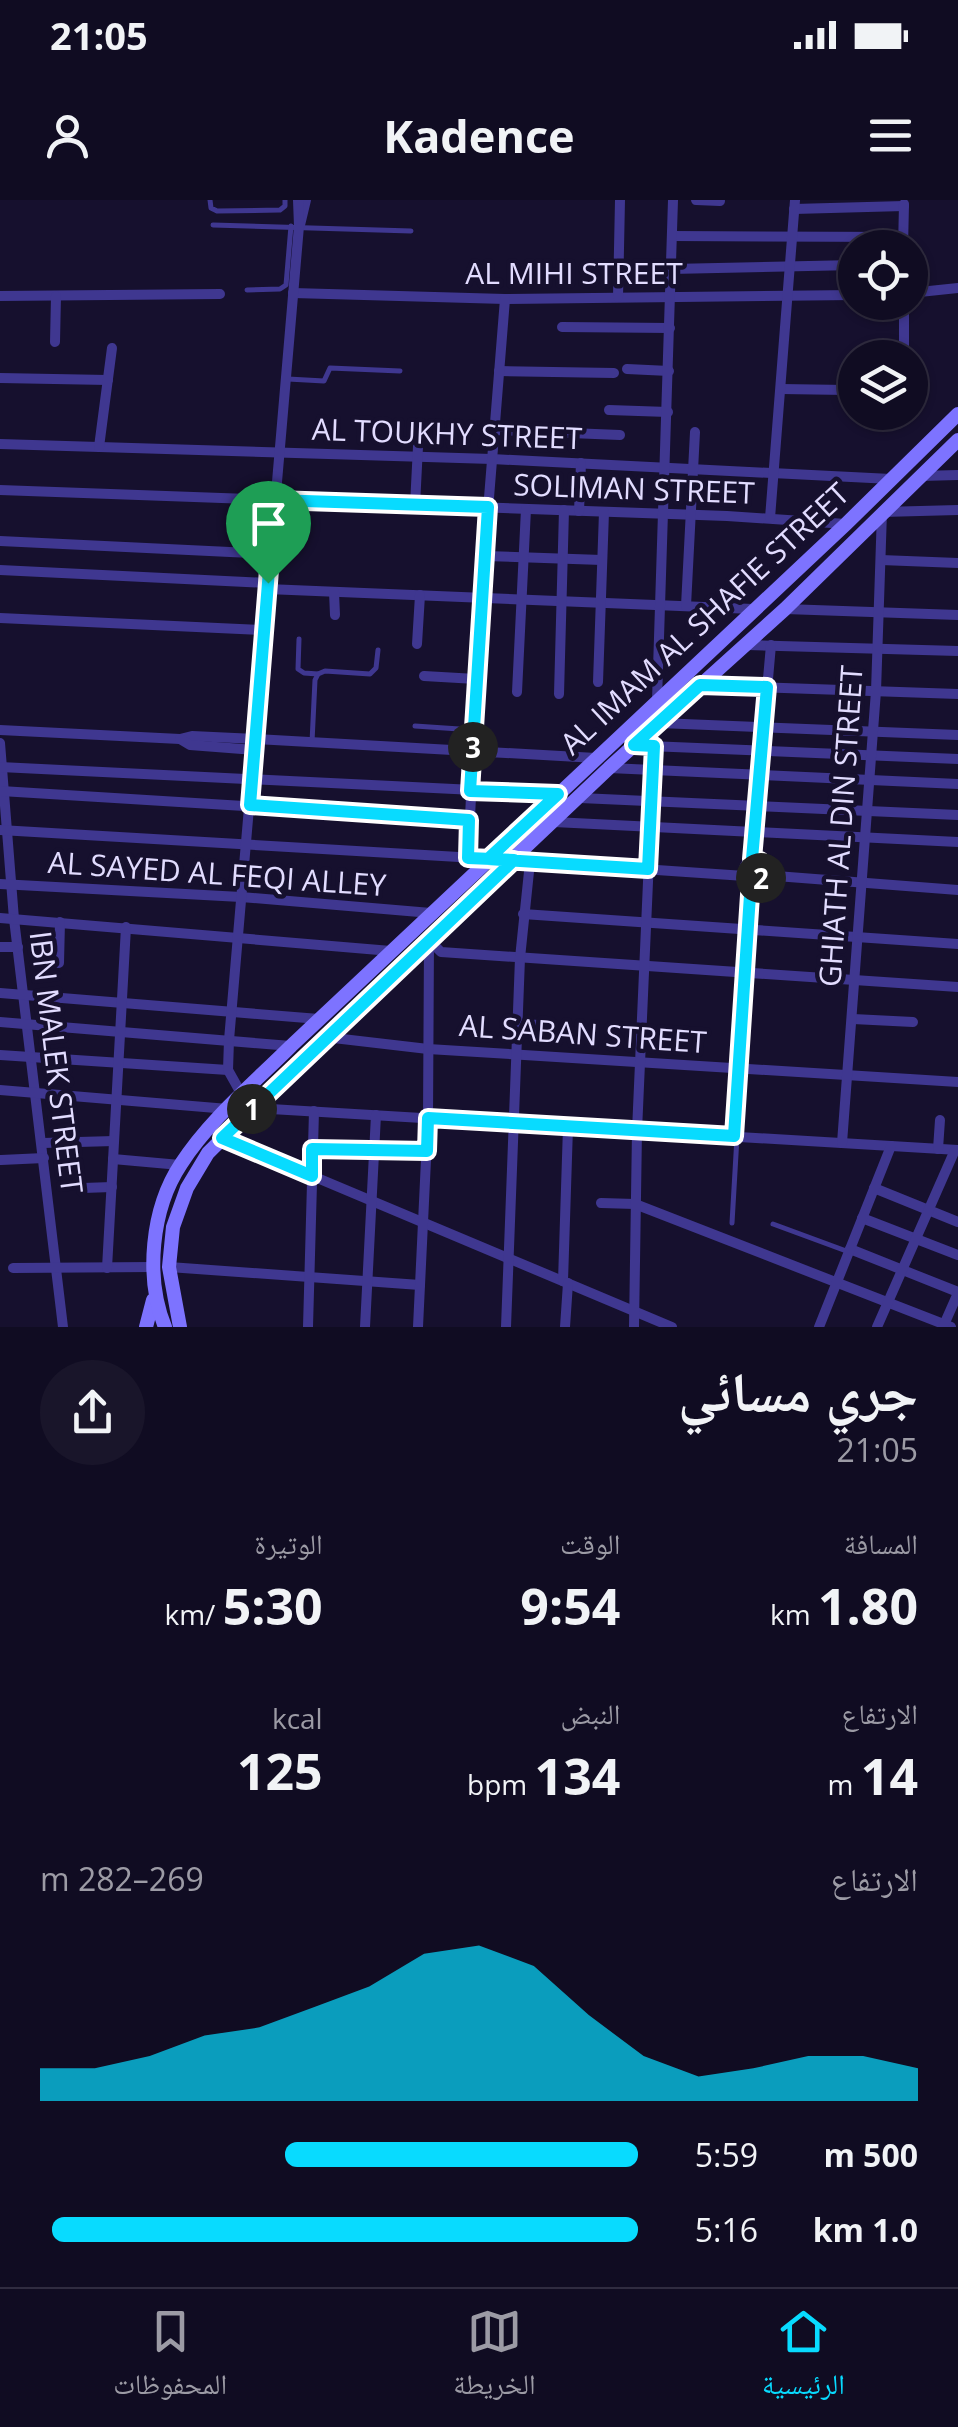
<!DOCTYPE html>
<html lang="ar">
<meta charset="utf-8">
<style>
body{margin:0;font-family:"Open Sans","Noto Naskh Arabic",sans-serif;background:#19152a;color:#f1f3f6;direction:rtl;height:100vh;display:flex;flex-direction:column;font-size:38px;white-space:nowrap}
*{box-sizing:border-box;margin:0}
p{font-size:32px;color:#9c9ba5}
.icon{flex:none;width:55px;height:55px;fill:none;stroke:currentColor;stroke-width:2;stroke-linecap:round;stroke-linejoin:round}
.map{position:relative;height:1127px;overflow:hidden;direction:ltr}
.sheet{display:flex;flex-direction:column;background:#100c22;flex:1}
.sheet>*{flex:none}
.buttons{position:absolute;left:838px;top:30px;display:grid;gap:20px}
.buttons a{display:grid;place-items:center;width:90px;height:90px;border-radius:50%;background:#100c22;box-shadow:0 2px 8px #0004,0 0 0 2px #302c40;font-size:50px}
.pin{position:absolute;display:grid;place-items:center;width:85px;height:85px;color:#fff;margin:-102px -42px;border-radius:50% 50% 50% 0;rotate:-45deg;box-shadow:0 0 10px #0007}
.pin .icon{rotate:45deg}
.km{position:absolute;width:50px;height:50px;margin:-25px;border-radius:50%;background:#222;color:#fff;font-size:28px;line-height:50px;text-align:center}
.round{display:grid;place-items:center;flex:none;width:105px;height:105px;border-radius:52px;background:#19152a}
.overview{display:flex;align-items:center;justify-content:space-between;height:170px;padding:0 40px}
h1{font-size:55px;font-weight:700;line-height:75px}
.figures{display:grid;grid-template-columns:repeat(3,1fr);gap:15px;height:170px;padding:10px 40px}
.figures div{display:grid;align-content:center}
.figures b{font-size:50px;font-weight:700}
.figures small{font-size:28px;font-weight:400}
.figures p{font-size:28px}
.chart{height:280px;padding:20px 40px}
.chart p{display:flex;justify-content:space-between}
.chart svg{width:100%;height:180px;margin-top:10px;fill:#08dbff;opacity:.7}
ul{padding:0 40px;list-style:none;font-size:32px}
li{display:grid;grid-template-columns:160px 120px 1fr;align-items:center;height:75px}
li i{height:25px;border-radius:12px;background:#08dbff}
.status{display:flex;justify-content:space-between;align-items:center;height:70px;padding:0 50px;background:#100c22;direction:ltr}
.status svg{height:28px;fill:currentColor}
header{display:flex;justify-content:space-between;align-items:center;height:130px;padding:0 40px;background:#100c22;font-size:45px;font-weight:700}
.dock{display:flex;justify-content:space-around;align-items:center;height:140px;border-top:2px solid #302c40;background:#100c22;font-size:28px;color:#9c9ba5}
.dock a{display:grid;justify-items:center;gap:5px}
.dock .selected{color:#08dbff}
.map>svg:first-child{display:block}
</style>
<div class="status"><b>21:05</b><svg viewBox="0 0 49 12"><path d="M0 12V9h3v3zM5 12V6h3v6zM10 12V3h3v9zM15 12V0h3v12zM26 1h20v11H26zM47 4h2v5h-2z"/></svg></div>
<header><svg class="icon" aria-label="menu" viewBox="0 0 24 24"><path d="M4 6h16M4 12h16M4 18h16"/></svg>Kadence<svg class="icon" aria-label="person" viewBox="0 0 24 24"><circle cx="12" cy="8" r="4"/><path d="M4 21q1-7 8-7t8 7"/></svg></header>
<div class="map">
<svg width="958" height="1127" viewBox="0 0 958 1127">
<rect width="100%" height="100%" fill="#16102e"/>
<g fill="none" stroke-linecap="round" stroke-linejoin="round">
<!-- lane -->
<g stroke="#3f3790" stroke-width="5">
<path d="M210 0 211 8 217 11 280 10 285 6V0"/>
<path d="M213 25 411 31"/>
<path d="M247 90 280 89 286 85 291 26"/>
<path d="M288 179 324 181 330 168 400 171"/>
<path d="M299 439 298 469 304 473 318 474"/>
<path d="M415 526 474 530"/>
<path d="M312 542 315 480 318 474 325 471 370 474 376 468 378 450"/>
<path d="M732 1023 737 937"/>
<path d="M773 1024 849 1052"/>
</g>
<!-- street -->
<g stroke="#3f3790" stroke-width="10">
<path d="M696 0 720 1"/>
<path d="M794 9 904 6"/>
<path d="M300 25 306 0"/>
<path d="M672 36 903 37"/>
<path d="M903 48 904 4"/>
<path d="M671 69 855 65"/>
<path d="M293 93 505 99 855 95"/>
<path d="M910 93 958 88"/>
<path d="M0 96 220 94"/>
<path d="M618 97 620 0"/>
<path d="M562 127 670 128"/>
<path d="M55 142 56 96"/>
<path d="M904 158V102"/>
<path d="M627 169 669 171"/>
<path d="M499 171 614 173"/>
<path d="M0 178 108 180"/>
<path d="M781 189 847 190"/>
<path d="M609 210 668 212"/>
<path d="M494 230 620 235"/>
<path d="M0 244 492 259 891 279"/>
<path d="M99 247 112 148"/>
<path d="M921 276 958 275"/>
<path d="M0 290 727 316 846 324"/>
<path d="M415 305 419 227"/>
<path d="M579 311 581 263"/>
<path d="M770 318 795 0"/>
<path d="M0 341 270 354"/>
<path d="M485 356 602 360"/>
<path d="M881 360 958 363"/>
<path d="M0 370 267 383"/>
<path d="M267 389 753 409"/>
<path d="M334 392 335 415"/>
<path d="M686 406 695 232"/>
<path d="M785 409 958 415"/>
<path d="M0 418 264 430"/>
<path d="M417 444 420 395"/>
<path d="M747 445 958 451"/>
<path d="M424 476 476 479"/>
<path d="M598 482 604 312"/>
<path d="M700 485 958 494"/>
<path d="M517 492 526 309"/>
<path d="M559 494 564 310"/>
<path d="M657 500 673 0"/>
<path d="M659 523 958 535"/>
<path d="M0 530 180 539 192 536 256 539 596 558"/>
<path d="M180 539 190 545 255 550"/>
<path d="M0 543 14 719 63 1127"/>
<path d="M649 546 958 559"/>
<path d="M0 567 558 594"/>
<path d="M609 568 958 584"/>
<path d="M1 591 469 620"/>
<path d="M580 598 958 615"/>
<path d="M554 622 958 642"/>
<path d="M0 630 493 659"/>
<path d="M468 657 481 397 505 99"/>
<path d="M752 659 771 445"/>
<circle cx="754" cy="670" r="10"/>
<path d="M510 660 745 676"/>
<path d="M763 675 958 690"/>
<path d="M0 684 241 697 431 713"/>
<path d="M523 714 958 744"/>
<path d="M0 718 391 751"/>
<path d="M429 740 441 752 958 787"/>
<path d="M0 747H18"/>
<path d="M59 763 60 722"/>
<path d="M0 793 319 819"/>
<path d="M853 819 913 822"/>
<path d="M0 822 291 846"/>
<path d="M518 824 541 825"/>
<path d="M325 837 428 849 958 882"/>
<path d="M0 855 228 870"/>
<path d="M0 890 228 909"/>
<path d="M242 895 228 870 229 840 299 26 298 0"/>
<path d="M253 908 958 950"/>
<path d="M734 937 751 680"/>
<path d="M222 938 672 1127"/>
<path d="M43 943 114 941"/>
<path d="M842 943 876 491 882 312 958 310"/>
<path d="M312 949 427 951"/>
<path d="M938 949 940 920"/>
<path d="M113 959 180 965"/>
<path d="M1 960 44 958"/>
<path d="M83 988 112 987"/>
<path d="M874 988 958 1022"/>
<path d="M601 1003 635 1004 951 1127"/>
<path d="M862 1018 958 1055"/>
<path d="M850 1049 958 1092"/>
<path d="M169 1067 420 1085"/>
<path d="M13 1068 153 1067"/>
<path d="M107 1068 126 727"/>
<path d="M563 1081 568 927"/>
<path d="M308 1127 314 911"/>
<path d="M365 1127 376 915"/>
<path d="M418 1127 428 918 429 741"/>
<path d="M506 1127 520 758 530 662"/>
<path d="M565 1127 568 1083"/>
<path d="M634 1127 637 931 654 546"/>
<path d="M819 1127 891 946"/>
<path d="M877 1127 955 950"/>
<path d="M943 1127 958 1093"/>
</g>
<!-- secondary -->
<g stroke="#7d73ff" stroke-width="14">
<path d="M146 1127 153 1100"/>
<path d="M165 1127C145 1078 151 1009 181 964 210 919 254 883 291 846L846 324 958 214"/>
<path d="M180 1127 169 1067 173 1027 187 988 208 953 325 837 609 568 785 409 958 240"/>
</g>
</g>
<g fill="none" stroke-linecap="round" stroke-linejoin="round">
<defs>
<path id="route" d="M268 383 250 605 469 620 468 658 514 660 222 938 312 976V949L427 951 428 918 734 936 751 680 759 679 764 672 760 661 752 659 767 487 700 485 634 545 654 546 648 669 488 659 558 594 470 591 488 307 274 300 268 383"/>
</defs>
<!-- route casing -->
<use href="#route" stroke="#fff" stroke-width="20"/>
<!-- route -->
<use href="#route" stroke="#08dbff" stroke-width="12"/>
</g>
<g text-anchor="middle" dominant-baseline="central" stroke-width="9" stroke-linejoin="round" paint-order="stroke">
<!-- street labels -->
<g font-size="30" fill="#e2dcff" stroke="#16102e">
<text x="574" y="72">AL MIHI STREET</text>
<text transform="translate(447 233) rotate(2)">AL TOUKHY STREET</text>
<text transform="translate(634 288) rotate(2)">SOLIMAN STREET</text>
<text transform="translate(704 418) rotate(-43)">AL IMAM AL SHAFIE STREET</text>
<text transform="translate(840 626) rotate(-86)">GHIATH AL DIN STREET</text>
<text transform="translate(217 673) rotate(4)">AL SAYED AL FEQI ALLEY</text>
<text transform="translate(583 833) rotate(4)">AL SABAN STREET</text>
<text transform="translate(57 862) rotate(83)">IBN MALEK STREET</text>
</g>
</g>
</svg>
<div class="buttons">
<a><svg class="icon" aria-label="locate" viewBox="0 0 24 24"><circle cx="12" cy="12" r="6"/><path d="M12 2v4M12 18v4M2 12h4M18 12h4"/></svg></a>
<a><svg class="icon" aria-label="layers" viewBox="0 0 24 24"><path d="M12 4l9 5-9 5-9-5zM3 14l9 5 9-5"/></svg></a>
</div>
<div class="pin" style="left:268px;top:383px;background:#1e9e55"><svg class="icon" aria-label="arrive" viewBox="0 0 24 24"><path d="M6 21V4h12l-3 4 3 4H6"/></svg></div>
<b class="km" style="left:252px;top:909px">1</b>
<b class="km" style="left:761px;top:678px">2</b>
<b class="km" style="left:473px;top:547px">3</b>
</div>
<section class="sheet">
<div class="overview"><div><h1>جري مسائي</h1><p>21:05</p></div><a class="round"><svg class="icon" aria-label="share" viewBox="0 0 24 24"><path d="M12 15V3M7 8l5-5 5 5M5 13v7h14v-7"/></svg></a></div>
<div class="figures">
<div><p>المسافة</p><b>1.80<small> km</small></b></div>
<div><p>الوقت</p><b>9:54</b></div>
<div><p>الوتيرة</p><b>5:30<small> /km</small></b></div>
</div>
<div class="figures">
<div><p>الارتفاع</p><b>14<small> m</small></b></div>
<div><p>النبض</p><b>134<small> bpm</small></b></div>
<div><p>kcal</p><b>125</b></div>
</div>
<div class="chart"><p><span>الارتفاع</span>269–282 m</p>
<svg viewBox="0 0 160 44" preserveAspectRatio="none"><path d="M0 44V36L10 36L20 33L30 28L40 26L50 21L60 16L70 8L80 6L90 11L100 23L110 33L120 38L130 36L140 33L150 33L160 36V44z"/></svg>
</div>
<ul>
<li><b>500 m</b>5:59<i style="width:59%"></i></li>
<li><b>1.0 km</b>5:16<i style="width:98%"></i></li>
</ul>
</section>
<nav class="dock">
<a class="selected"><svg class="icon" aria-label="home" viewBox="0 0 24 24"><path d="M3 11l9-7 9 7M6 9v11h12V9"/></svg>الرئيسية</a>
<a><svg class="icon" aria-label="map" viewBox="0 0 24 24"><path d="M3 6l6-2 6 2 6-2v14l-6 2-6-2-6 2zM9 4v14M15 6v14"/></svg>الخريطة</a>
<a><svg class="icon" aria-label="saved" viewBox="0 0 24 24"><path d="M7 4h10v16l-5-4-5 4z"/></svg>المحفوظات</a>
</nav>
